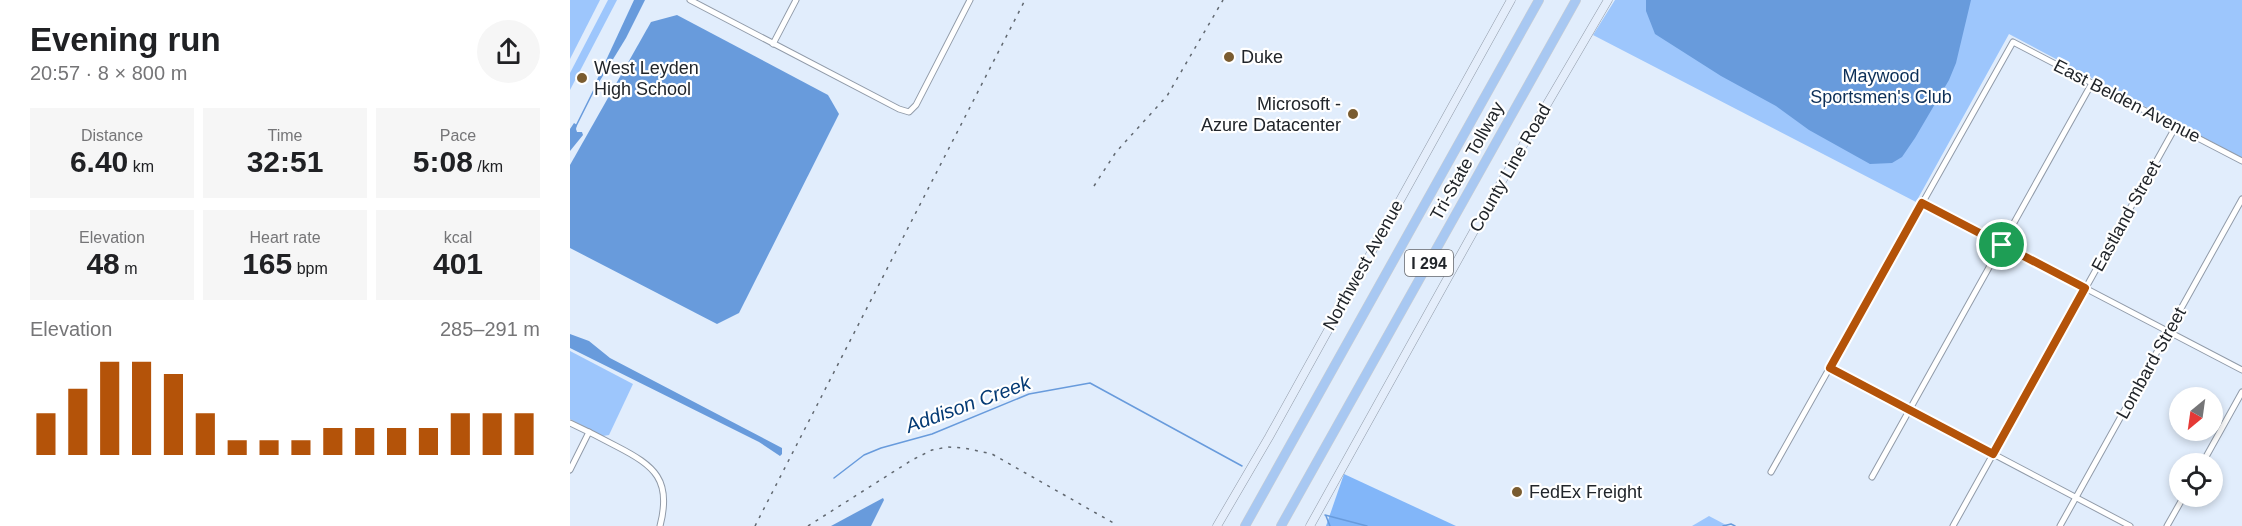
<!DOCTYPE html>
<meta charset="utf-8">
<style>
body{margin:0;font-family:Arial,sans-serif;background:#f6f6f6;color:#202124;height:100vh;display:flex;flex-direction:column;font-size:22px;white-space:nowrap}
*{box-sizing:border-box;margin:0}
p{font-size:20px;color:#757577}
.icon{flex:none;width:33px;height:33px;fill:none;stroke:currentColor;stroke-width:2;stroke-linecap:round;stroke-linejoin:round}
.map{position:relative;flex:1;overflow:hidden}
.sheet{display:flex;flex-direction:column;background:#fff;width:570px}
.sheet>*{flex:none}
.needle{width:39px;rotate:209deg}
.controls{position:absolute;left:1599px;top:387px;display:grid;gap:12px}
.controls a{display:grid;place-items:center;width:54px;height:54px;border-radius:50%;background:#fff;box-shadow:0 3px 9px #0003;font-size:30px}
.pin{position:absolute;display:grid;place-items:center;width:51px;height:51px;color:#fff;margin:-26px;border:3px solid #fff;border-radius:50%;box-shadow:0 2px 6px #0007}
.round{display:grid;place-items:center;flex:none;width:63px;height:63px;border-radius:32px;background:#f6f6f6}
.summary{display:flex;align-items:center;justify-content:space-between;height:102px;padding:0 30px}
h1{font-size:33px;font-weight:600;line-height:45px}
.stats{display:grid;grid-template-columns:repeat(3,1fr);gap:9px;height:102px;padding:6px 30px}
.stats div{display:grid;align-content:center;border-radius:0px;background:#f6f6f6;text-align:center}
.stats b{font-size:30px;font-weight:600}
.stats small{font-size:16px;font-weight:400}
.stats p{font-size:16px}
.chart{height:168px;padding:12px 30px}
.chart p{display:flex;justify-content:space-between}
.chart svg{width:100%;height:108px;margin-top:6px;stroke:#b45309;stroke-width:6}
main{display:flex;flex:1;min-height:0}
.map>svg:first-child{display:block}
</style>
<main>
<section class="sheet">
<div class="summary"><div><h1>Evening run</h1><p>20:57 · 8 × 800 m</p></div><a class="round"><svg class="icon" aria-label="share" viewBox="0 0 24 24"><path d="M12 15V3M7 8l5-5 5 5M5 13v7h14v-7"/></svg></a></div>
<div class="stats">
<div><p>Distance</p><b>6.40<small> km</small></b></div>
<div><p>Time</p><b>32:51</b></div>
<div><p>Pace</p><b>5:08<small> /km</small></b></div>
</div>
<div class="stats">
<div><p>Elevation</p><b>48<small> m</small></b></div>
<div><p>Heart rate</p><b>165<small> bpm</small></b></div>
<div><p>kcal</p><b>401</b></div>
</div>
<div class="chart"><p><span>Elevation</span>285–291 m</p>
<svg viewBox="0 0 160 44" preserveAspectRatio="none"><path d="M5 44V27M15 44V17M25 44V6M35 44V6M45 44V11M55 44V27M65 44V38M75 44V38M85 44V38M95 44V33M105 44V33M115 44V33M125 44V33M135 44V27M145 44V27M155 44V27"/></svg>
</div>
</section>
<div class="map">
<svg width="1672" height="526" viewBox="0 0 1672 526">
<rect width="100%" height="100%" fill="#e1edfc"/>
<!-- green -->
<g fill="#9dc6fc">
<path d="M0 0H30L0 59Z"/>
<path d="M38 0H47L0 90V73Z"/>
<path d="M1045 0H1672V158L1439 34 1346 202 1023 35Z"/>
<path d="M0 351 63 384 39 435 33 436 0 419Z"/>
<path d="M1139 516 1158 526H1122Z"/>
</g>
<!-- forest -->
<path fill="#82b6f9" d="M774 474 886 526H756Z"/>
<!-- water -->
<g fill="#689bdc">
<path d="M64 0H75L56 38 23 92 25 84Z"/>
<path d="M1076 0H1401L1386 63 1379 80 1345 138 1332 157 1322 163 1300 164 1239 130 1206 106 1151 76 1085 34 1076 11Z"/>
<path d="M107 15 258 95 269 114 169 313 147 324 0 248V165L81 22Z"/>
<path d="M4 123 7 125 6 129 7 132H12L13 135 0 151V129Z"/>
<path d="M0 334 19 341 40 358 212 448V454L210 456 189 442 0 348Z"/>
<path d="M313 498 314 500 301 526H261Z"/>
</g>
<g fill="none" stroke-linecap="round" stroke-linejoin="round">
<!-- stream -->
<g stroke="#689bdc" stroke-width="1.5">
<path d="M6 126 24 90"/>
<path d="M264 478 294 455 311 448 362 434 459 394 520 383 672 466"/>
<path d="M755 515 797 526"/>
<path d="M756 516 760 526"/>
<path d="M1153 526 1161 524 1165 526"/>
</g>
<defs>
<g id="street">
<path d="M120 0 329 109 339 112 346 105 400 0"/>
<path d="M203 44 226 0"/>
<path d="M1352 203 1672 370"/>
<path d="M1260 368 1560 526"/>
<path d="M0 423C15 430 31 438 46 446 85 466 102 480 90 526"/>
<path d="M1632 464 1672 392"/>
<path d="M0 470 19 432"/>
<path d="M1201 472 1443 42 1672 161"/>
<path d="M1302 477 1522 83"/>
<path d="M1383 526 1606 126"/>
<path d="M1490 526 1672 199"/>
<path d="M1597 526 1614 496"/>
</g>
<g id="secondary">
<path d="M647 526 699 437 941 0"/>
<path d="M740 526 925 193 1038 0"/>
</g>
<g id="highway">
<path d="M675 526 969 0"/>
<path d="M711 526 1006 0"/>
</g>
</defs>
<!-- street casing -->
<use href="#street" stroke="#919ba9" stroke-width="7"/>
<!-- secondary casing -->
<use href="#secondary" stroke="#919ba9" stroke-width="9"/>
<!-- highway casing -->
<use href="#highway" stroke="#cecfd0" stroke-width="10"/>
<!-- street -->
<use href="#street" stroke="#fff" stroke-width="5"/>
<!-- secondary -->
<use href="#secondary" stroke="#e5eefb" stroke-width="8"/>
<!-- highway -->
<use href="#highway" stroke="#a8c8f2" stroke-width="9"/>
<!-- rail -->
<g stroke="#616870" stroke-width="1.5" stroke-dasharray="3 6" stroke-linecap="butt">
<path d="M524 186 546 152 597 96 653 0"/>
<path d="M185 526 455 0"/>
<path d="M238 526 342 460 362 450 378 447 394 448 422 454 547 525"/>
</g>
</g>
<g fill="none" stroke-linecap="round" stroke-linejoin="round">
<defs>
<path id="route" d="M1352 203 1515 288 1423 454 1260 368Z"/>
</defs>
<!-- route casing -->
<use href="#route" stroke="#fff" stroke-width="12"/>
<!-- route -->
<use href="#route" stroke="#b45309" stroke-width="8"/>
</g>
<!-- markers -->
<g fill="#7a5c30" stroke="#fff" stroke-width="2">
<circle cx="659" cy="57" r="6"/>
<circle cx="12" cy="78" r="6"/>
<circle cx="783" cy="114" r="6"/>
<circle cx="947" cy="492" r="6"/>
</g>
<g text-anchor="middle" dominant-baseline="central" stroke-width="4.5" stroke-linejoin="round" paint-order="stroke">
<!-- shield labels -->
<rect fill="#fff" stroke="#64666a" stroke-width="1.5" x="835" y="250" width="48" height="26" rx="4.5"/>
<g font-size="16" font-weight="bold" fill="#21252a">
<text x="859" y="263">I 294</text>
</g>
<!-- poi labels -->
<g font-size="18" fill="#21252a" stroke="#fff" text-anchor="start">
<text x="671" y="57">Duke</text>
<text x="24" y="68">West Leyden<tspan x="24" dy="21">High School</tspan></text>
<text x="771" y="104" text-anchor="end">Microsoft -<tspan x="771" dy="21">Azure Datacenter</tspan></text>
<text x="959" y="492">FedEx Freight</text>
</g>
<!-- park labels -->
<g font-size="18" fill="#0c2f58" stroke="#fff">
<text x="1311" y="76">Maywood<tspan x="1311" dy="21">Sportsmen's Club</tspan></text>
</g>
<!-- street labels -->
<g font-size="18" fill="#21252a" stroke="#fff">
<text transform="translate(1557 101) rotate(27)">East Belden Avenue</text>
<text transform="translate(897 161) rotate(-61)">Tri-State Tollway</text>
<text transform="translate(940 168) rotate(-60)">County Line Road</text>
<text transform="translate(1556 216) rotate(-61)">Eastland Street</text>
<text transform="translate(793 265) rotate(-61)">Northwest Avenue</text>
<text transform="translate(1581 363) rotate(-61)">Lombard Street</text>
</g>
<!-- water labels -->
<g font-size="20" font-style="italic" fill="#043a74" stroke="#fff">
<text transform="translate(398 404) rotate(-20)">Addison Creek</text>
</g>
</g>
</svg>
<div class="controls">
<a><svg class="needle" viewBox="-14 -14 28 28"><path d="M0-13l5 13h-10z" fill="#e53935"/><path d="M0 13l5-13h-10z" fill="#757577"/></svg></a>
<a><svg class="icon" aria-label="locate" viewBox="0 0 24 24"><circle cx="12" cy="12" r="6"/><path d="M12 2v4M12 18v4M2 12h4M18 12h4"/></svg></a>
</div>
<div class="pin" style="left:1432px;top:245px;background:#1e9e55"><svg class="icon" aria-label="arrive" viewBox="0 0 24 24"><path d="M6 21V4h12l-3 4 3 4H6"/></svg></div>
</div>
</main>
